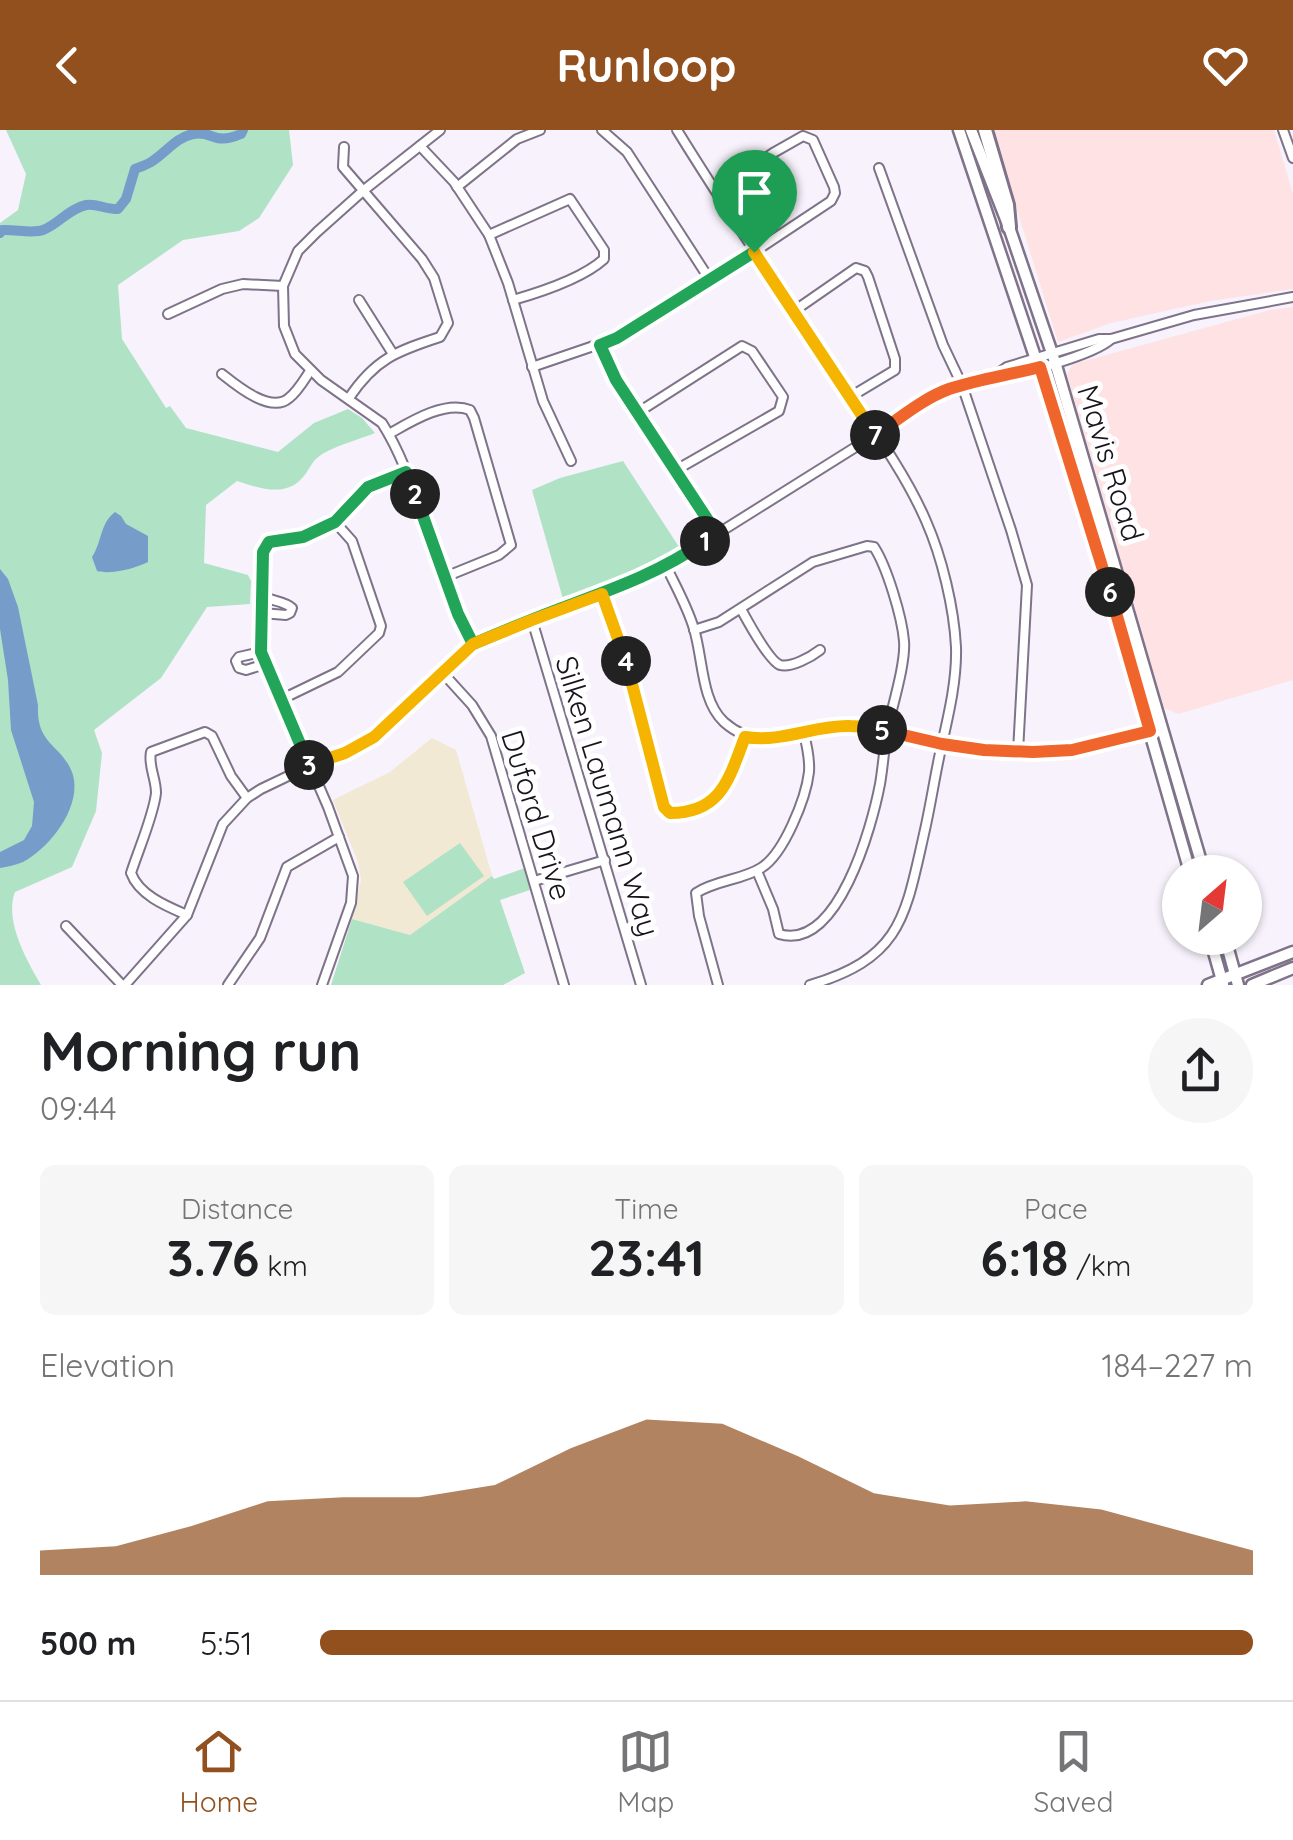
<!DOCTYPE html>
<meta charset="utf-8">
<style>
body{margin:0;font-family:Quicksand,sans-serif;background:#f6f6f6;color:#202124;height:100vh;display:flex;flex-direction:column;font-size:38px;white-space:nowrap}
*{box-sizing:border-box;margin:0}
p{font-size:32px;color:#757577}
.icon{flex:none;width:55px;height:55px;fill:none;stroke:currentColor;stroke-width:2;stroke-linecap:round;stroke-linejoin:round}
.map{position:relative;height:855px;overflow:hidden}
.sheet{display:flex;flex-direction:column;background:#fff;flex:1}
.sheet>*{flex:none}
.needle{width:65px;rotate:28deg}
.buttons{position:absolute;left:1162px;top:725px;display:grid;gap:20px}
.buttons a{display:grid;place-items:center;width:100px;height:100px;border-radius:50%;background:#fff;box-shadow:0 2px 8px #0004;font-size:50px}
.pin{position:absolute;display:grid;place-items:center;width:85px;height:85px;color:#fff;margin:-102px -42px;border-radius:50% 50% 50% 0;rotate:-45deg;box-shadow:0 0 10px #0007}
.pin .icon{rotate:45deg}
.km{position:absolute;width:50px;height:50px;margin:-25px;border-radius:50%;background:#222;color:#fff;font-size:28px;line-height:50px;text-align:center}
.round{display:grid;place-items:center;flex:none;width:105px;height:105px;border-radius:52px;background:#f6f6f6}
.head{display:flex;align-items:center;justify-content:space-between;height:170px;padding:0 40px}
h1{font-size:55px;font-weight:700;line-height:75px}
.stats{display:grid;grid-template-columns:repeat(3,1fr);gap:15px;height:170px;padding:10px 40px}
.stats div{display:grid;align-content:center;border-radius:15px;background:#f6f6f6;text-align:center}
.stats b{font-size:50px;font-weight:700}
.stats small{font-size:28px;font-weight:400}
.stats p{font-size:28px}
.chart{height:280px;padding:20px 40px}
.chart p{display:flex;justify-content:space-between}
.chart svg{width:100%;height:180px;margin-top:10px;fill:#92501e;opacity:.7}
ul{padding:0 40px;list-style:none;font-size:32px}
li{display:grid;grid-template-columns:160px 120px 1fr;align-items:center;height:75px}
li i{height:25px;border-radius:12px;background:#92501e}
header{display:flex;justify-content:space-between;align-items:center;height:130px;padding:0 40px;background:#92501e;color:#fff;font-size:45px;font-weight:700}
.dock{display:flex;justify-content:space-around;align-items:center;height:140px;border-top:2px solid #e0e0e0;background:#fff;font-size:28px;color:#757577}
.dock a{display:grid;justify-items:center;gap:5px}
.dock .selected{color:#92501e}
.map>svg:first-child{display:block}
</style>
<header><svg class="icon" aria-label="back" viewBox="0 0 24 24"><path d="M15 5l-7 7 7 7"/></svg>Runloop<svg class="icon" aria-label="heart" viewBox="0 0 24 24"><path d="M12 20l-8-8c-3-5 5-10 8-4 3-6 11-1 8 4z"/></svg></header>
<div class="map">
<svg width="1293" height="855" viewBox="0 0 1293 855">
<rect width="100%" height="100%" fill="#f7f2fb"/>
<!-- industrial -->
<g fill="#fee2e4">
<path d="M995 0H1274L1293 64V159L1210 171 1111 193 1058 212 1004 38Z"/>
<path d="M1293 177V550L1178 584 1164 578 1067 245 1072 235 1077 233 1270 180Z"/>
</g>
<!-- education -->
<path fill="#f2e9d4" d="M432 608 456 620 492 746 410 805 352 789 361 750 358 732 333 670 390 642Z"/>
<!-- green -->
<g fill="#b0e2c6">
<path d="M6 0H289L293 35 259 88 239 101 183 110 118 155 122 209 166 278 170 276 186 298 278 322 314 293 348 279 362 288 375 303C360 309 328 318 317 328 311 333 308 342 303 347 286 368 259 358 237 351L206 375 204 433 248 445 251 451 250 474 207 477 161 548 94 600 102 623 96 681 72 737 15 762C4 791 27 831 41 855H0V93L18 80 26 44Z"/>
<path d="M623 331 681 420 628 449 563 469 532 360 560 348Z"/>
<path d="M460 713 484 746 427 786 403 752Z"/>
<path d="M525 738 530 760 500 770 525 843 503 855H331L352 789 410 805 492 746 494 749Z"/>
</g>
<!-- water -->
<g fill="#769cca">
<path d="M115 382 121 386 126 394 148 406V432C137 438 110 445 97 441L92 427C102 412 100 393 115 382Z"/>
<path d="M0 439 8 449 18 477 38 575C36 615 61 614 72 642 84 675 50 718 23 732 16 735 7 737 0 738V722L24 710 32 696 34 672 11 600 8 550 0 499Z"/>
</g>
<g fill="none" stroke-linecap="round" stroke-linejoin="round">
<!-- river -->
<path stroke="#769cca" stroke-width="10" d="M0 103 2 100C15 99 32 104 43 100 59 94 68 79 86 75 97 73 106 80 118 79L126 69 135 39C140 37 146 35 151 32 165 24 176 7 193 4 213 0 213 16 241 4L243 0"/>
<defs>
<g id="minor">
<path d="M440 0 364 60 317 102 298 121 283 156 284 196 295 224 321 250 382 293C401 323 412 356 423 388 439 431 453 474 473 515"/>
<path d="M602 0 627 22 710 150"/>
<path d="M677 0C725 78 776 153 826 230 859 281 902 335 926 391 942 427 954 478 956 517 957 549 949 583 942 614 935 644 931 674 924 704 905 788 901 828 810 855"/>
<path d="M1283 0 1293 28"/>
<path d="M420 16 454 52 489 105 508 153 543 271 571 331"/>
<path d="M344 17 343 37 422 129 434 148 448 193 440 207C397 221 375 229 349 268"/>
<path d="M879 38 943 215 962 255 1011 400 1027 455 1018 622"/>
<path d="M457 57 517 9 540 0"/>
<path d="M489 105 570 69 604 120V129C582 149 541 162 513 170"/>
<path d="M359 170 393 224"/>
<path d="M794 181 856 138 865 141 868 147 895 229V240L850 267"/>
<path d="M168 184 222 159 243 154 283 156"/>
<path d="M600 215 616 250 717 404"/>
<path d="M532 237 617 208 724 142 831 71 835 63 834 57 813 10 803 6 773 23 717 61"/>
<path d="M222 244C237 256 271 284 289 268 298 261 304 250 310 241"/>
<path d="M999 244C1020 247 1096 223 1111 209"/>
<path d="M637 283 742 216 752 221 783 267 779 281 676 340"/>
<path d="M389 304C410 292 445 270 470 280L474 288 511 415 499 425 445 447"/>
<path d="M666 436C676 457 688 478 694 499 703 528 701 571 724 592 763 627 803 596 847 596 880 595 912 609 944 614 986 622 1031 626 1073 619 1103 615 1133 606 1162 598"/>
<path d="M602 464 626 530 665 677 670 683C722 684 730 648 745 607"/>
<path d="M741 479C747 490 769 531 780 535 791 538 811 527 820 520"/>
<path d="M262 483 286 485 290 483 292 478C285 471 271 471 262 466"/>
<path d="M532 490 641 855"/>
<path d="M694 500 719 492 813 432 867 416 874 417C887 437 902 487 904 511 906 533 892 577 887 601 884 619 883 637 880 654 872 696 838 822 779 804L773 779 757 741"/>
<path d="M261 522 239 527 236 531 239 538 246 540 265 534"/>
<path d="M442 542 472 575 491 606 564 855"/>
<path d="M280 570 338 542 379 503 381 496 352 411 335 392"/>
<path d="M534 751 605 730"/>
<path d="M187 785C166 776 139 765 131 743 138 721 154 684 156 663 156 648 148 636 151 622L205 602 212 606 231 646 247 668"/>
<path d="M66 796 122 855"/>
<path d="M125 855 187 785 223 694 247 668 261 659 309 636 345 623 375 607 473 515 532 490 620 457 666 436 945 261 993 247 1007 237 1099 209H1111L1194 185 1293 167"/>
<path d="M228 855 260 808 287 737 339 707"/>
<path d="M322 855 351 773 353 746 328 677 261 522 263 422 269 413 303 407 335 392 368 357 407 342"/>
<path d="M718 855 699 786 696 763C716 750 742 750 761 738 784 724 806 668 809 642 810 629 807 616 804 604"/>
</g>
<g id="major">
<path d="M959 0 1087 382 1190 742"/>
<path d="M971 0 1009 97 1055 232 1204 742"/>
<path d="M1210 808 1223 854"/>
<path d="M1225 808 1238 855"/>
<path d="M1208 855 1293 822"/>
<path d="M1252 855 1293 838"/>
</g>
<path id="highway" d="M985 0 1007 75 1009 97"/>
</defs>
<!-- minor casing -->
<use href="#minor" stroke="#7e7389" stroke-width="12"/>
<!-- major casing -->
<use href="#major" stroke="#7e7389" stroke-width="15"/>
<!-- highway casing -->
<use href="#highway" stroke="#7e7389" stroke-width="18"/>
<!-- minor -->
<use href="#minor" stroke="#fff" stroke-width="8"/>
<!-- major -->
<use href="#major" stroke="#fff" stroke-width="10"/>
<!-- highway -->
<use href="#highway" stroke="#fff" stroke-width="12"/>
</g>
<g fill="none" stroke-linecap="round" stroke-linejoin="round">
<defs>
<path id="split-1" d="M705 411 717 404 616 250 600 215 617 208 754 122"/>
<path id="split-2" d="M415 364 458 484 473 514C501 502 530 490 559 479 610 460 660 443 705 411"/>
<path id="split-3" d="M309 635 261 522 263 422 269 412 303 407 335 392 368 357 406 342 415 364"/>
<path id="split-4" d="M309 635 345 623 374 607 473 514 532 490 602 464 626 531"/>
<path id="split-5" d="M626 531 664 677 670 683C722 683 729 648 745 607 782 613 814 595 850 596 861 596 872 599 882 600"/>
<path id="split-6" d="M882 600 942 614 984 620 1033 622 1072 620 1150 601 1110 462"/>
<path id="split-7" d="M875 305C899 289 922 269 949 259 979 249 1009 245 1040 237L1110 462"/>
<path id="split-8" d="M754 122 875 305"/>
</defs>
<!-- split-1 casing -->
<use href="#split-1" stroke="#fff" stroke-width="20"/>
<!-- split-2 casing -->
<use href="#split-2" stroke="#fff" stroke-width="20"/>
<!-- split-3 casing -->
<use href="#split-3" stroke="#fff" stroke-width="20"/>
<!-- split-4 casing -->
<use href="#split-4" stroke="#fff" stroke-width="20"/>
<!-- split-5 casing -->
<use href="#split-5" stroke="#fff" stroke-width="20"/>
<!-- split-6 casing -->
<use href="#split-6" stroke="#fff" stroke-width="20"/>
<!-- split-7 casing -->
<use href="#split-7" stroke="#fff" stroke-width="20"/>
<!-- split-8 casing -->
<use href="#split-8" stroke="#fff" stroke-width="20"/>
<!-- split-1 -->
<use href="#split-1" stroke="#22a559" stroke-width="12"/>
<!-- split-2 -->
<use href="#split-2" stroke="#22a559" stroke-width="12"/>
<!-- split-3 -->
<use href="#split-3" stroke="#22a559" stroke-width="12"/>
<!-- split-4 -->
<use href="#split-4" stroke="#f5b400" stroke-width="12"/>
<!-- split-5 -->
<use href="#split-5" stroke="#f5b400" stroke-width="12"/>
<!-- split-6 -->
<use href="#split-6" stroke="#f0652b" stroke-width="12"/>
<!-- split-7 -->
<use href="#split-7" stroke="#f0652b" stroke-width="12"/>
<!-- split-8 -->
<use href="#split-8" stroke="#f5b400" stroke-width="12"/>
</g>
<g text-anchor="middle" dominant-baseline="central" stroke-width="10" stroke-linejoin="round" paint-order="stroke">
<!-- street labels -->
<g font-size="30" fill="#18131c" stroke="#fff">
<text transform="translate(1111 333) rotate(73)">Mavis Road</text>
<text transform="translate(608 666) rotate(73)">Silken Laumann Way</text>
<text transform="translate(537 685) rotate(73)">Duford Drive</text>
</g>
</g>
</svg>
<div class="buttons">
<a><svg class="needle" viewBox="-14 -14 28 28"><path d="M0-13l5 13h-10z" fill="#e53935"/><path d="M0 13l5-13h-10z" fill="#757577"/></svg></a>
</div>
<div class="pin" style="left:754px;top:122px;background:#1e9e55"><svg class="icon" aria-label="arrive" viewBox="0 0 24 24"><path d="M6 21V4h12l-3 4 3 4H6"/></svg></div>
<b class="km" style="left:705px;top:411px">1</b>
<b class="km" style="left:415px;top:364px">2</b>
<b class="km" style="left:309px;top:635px">3</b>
<b class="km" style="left:626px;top:531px">4</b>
<b class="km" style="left:882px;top:600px">5</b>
<b class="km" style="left:1110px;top:462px">6</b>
<b class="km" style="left:875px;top:305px">7</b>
</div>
<section class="sheet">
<div class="head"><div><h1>Morning run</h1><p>09:44</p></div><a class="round"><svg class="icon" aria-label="share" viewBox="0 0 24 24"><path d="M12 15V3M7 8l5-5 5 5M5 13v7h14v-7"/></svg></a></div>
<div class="stats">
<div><p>Distance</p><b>3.76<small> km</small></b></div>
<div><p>Time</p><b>23:41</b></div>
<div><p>Pace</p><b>6:18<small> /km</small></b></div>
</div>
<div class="chart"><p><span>Elevation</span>184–227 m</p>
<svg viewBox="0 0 160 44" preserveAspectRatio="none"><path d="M0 44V38L10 37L20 32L30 26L40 25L50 25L60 22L70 13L80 6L90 7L100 15L110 24L120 27L130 26L140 28L150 33L160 38V44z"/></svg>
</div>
<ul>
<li><b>500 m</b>5:51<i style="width:100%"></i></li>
</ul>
</section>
<nav class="dock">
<a class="selected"><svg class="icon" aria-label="home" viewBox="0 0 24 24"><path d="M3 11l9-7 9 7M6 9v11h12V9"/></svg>Home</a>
<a><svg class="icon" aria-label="map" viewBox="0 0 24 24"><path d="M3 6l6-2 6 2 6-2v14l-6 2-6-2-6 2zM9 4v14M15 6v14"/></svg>Map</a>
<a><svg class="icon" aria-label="saved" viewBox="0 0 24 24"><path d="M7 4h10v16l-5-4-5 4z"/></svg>Saved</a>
</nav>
